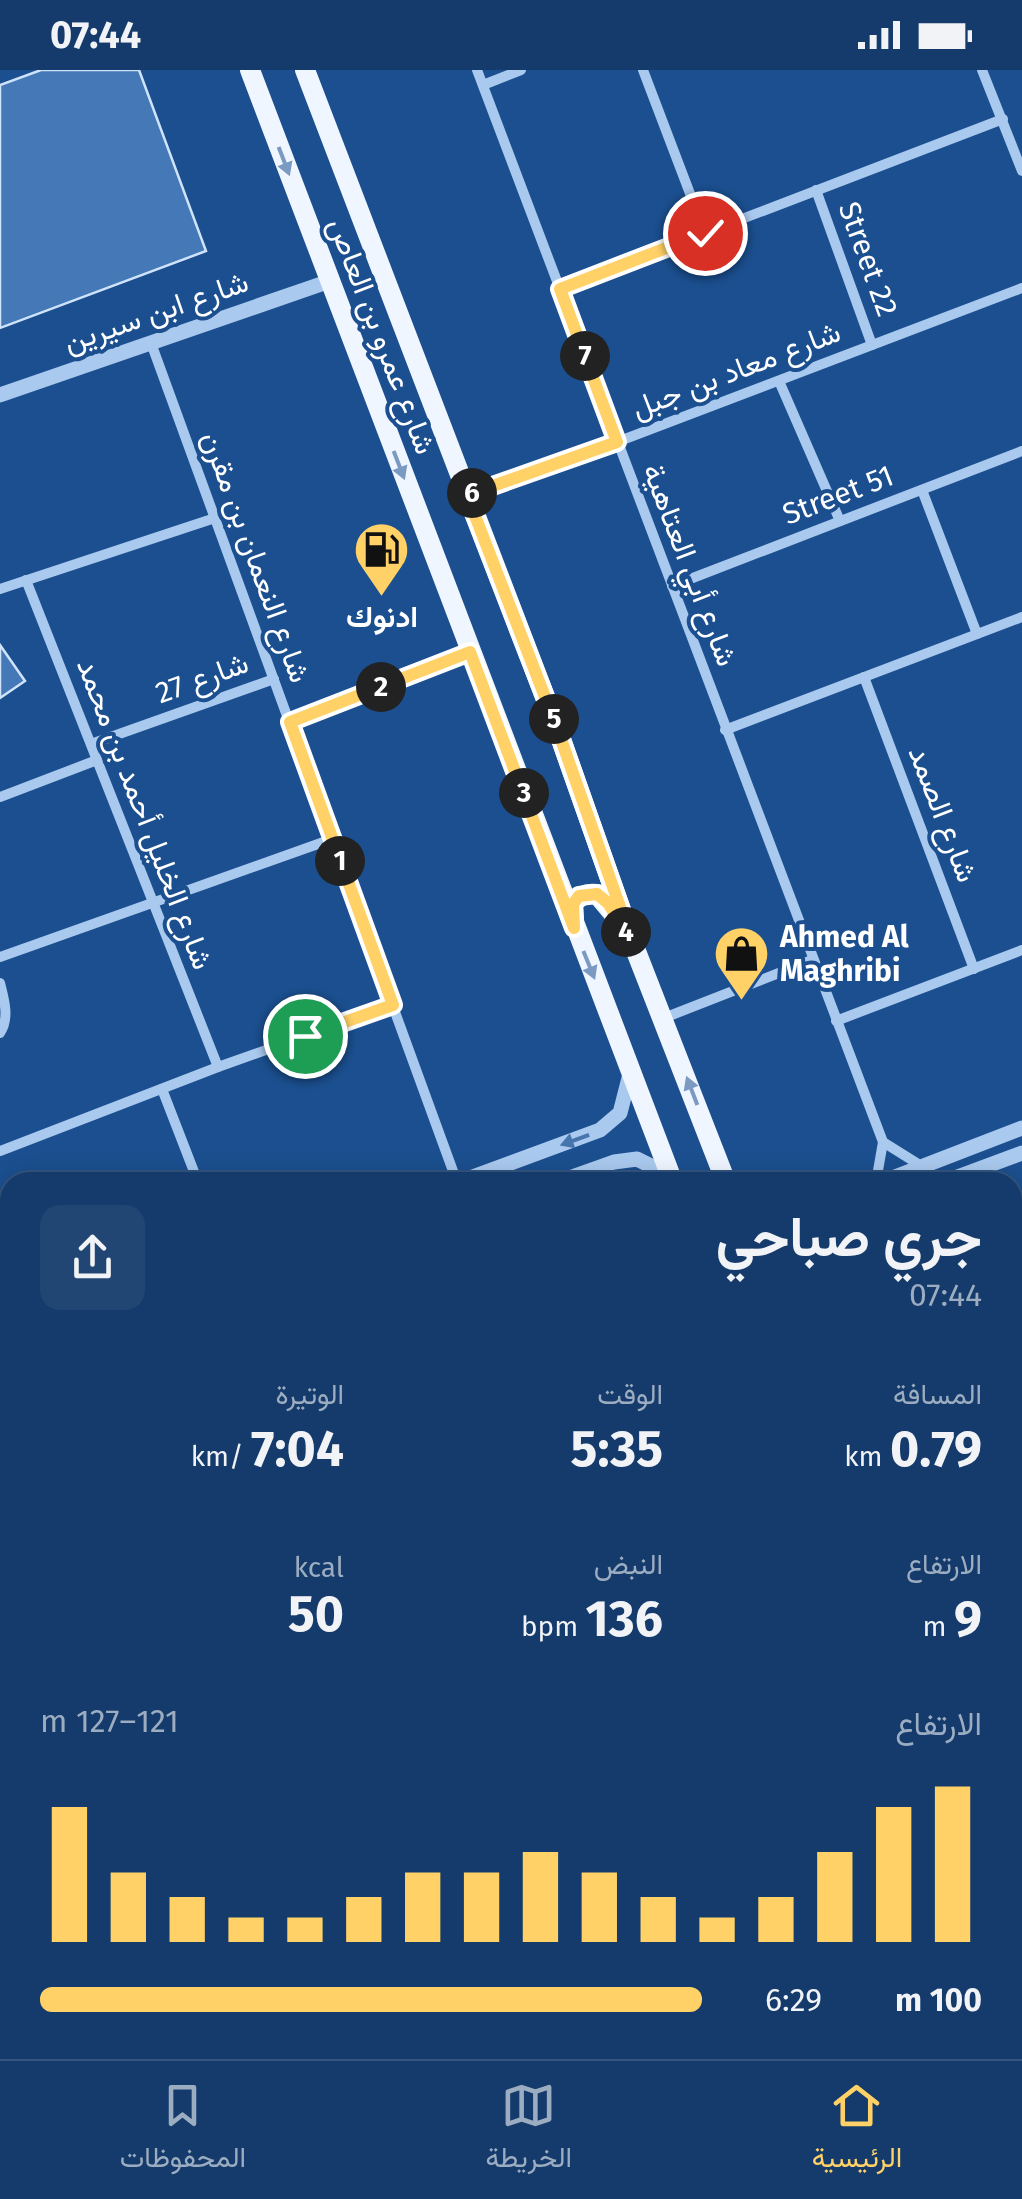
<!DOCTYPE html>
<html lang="ar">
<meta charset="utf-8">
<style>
body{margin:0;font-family:"Fira Sans",Vazirmatn,sans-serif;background:#214673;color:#f1f3f6;direction:rtl;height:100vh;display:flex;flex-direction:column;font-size:38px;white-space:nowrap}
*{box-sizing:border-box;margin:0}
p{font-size:32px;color:#9dadc1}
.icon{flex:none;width:55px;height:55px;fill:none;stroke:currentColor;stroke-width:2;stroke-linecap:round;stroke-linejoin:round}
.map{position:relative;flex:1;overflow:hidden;direction:ltr}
.sheet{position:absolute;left:0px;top:1102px;width:1022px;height:888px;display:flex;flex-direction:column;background:#143b6b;border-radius:30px 30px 0 0;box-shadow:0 5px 25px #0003,0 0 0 2px #33557e;direction:rtl}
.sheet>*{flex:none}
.pin{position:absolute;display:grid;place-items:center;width:85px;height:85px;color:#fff;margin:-42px;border:5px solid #fff;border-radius:50%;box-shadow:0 2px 10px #0007}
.km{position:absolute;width:50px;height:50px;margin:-25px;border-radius:50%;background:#222;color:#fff;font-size:28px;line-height:50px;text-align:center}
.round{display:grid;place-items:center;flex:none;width:105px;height:105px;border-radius:20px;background:#214673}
.overview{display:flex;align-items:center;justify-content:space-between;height:170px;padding:0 40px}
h1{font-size:55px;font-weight:700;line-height:75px}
.figures{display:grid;grid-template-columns:repeat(3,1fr);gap:15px;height:170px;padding:10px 40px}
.figures div{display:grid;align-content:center}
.figures b{font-size:50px;font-weight:700}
.figures small{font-size:28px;font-weight:400}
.figures p{font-size:28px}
.chart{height:280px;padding:20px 40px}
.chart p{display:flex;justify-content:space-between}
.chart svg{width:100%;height:180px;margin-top:10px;stroke:#ffd166;stroke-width:6}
ul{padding:0 40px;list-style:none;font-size:32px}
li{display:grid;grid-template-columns:160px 120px 1fr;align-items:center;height:75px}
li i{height:25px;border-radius:12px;background:#ffd166}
.status{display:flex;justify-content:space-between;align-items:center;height:70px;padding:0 50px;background:#143b6b;direction:ltr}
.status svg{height:28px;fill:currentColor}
.dock{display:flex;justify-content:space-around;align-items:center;height:140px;border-top:2px solid #33557e;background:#143b6b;font-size:28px;color:#9dadc1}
.dock a{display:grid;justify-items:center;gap:5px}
.dock .current{color:#ffd166}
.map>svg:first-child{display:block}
</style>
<div class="status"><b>07:44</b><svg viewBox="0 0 49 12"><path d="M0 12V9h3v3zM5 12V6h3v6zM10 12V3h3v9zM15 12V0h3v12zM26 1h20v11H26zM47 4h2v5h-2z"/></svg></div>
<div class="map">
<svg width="1022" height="1989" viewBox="0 0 1022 1989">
<rect width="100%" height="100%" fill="#1b4f8f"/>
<!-- building -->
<g fill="#4478b7" stroke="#cfe3fa" stroke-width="2.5">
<path d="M41 0H139L206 181 0 258V15Z"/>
<path d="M0 575 25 611 0 628Z"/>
</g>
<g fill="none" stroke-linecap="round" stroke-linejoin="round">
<!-- minor -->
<g stroke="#a9c9ee" stroke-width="10">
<path d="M477 0 883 1072 876 1112"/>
<path d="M643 0 705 163"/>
<path d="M982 0 1022 101"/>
<path d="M483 15 521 0"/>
<path d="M816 120 872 275"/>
<path d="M559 219 1003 49"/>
<path d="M151 273 457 1112"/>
<path d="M779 311 840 451"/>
<path d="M922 420 977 564"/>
<path d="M468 425 617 372 1022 218"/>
<path d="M26 510 218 997"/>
<path d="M672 516 1022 381"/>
<path d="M0 519 215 448"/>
<path d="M864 607 974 899"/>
<path d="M290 653 470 582"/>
<path d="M725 660 1022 547"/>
<path d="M91 674 274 609"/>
<path d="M0 727 97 690"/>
<path d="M0 887 332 769"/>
<path d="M0 913C4 929 10 948 0 963"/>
<path d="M664 948 812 890"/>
<path d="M836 951 1022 880"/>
<path d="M162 1019 198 1112"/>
<path d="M883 1072 923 1097"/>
<path d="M0 1081 218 997 393 935"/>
<path d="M0 1132 10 1153"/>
<path d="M1012 1400 1022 1396"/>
<path d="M0 1487 10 1482"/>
<path d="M1012 1510 1022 1535"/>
<path d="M0 1681 10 1677"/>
<path d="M202 1980 205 1989"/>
<path d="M670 1980 673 1989"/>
<path d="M122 1989 142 1980"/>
<path d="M777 1989 800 1980"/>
</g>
<!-- tertiary -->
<g stroke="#a9c9ee" stroke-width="15">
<path d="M0 325 330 211"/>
<path d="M459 1112 600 1060 620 1043 630 1004"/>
<path d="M558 1112 614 1092 637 1089 671 1106"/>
<path d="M882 1112 1022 1058"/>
<path d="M944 1112 1022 1083"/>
<path d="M0 1290 10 1286"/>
<path d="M0 1328 10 1324"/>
</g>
<!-- primary -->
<g stroke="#f0f6ff" stroke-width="20">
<path d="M250 0 673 1112"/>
<path d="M305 0 557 658 632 871 726 1112"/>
<path d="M574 849 573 834C580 825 586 823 597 824L617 848"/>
<path d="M1012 1864 1022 1889"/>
<path d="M1009 1980 1012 1989"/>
</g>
</g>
<!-- one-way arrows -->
<defs><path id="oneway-solid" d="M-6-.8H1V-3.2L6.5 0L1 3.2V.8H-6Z" transform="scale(2.5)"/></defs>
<g fill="#7b9ac1">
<use href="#oneway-solid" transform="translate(284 91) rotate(69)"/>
<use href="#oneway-solid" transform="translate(399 395) rotate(69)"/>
<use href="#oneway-solid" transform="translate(589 895) rotate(68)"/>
<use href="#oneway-solid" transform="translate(692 1021) rotate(-111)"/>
</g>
<use fill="#4674ac" href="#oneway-solid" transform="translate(575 1070) rotate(160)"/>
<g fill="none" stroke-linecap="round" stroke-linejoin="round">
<defs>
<path id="route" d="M305 966 393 935 290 652 470 582 574 858 573 834 579 826 597 824 608 833 632 871 557 658 467 425 617 372 560 219 705 163"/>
</defs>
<!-- route casing -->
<use href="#route" stroke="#fff" stroke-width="20"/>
<!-- route -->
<use href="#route" stroke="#ffd166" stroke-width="12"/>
</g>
<!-- icons -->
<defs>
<symbol id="fuel-pin" viewBox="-11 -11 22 30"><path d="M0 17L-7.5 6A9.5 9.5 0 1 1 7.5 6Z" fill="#ffd166" stroke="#1b4f8f"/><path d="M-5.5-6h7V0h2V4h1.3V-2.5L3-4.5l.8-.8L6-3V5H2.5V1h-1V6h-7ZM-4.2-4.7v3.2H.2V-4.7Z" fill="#111"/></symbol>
<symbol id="shop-pin" viewBox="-11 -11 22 30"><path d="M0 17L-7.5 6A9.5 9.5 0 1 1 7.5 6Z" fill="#ffd166" stroke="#1b4f8f"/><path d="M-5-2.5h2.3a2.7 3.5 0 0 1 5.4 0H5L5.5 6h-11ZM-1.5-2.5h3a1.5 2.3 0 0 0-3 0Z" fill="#111"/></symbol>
</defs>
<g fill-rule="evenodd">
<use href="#fuel-pin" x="350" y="448" width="63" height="86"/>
<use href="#shop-pin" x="710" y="852" width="63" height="86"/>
</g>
<g text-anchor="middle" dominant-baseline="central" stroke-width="8" stroke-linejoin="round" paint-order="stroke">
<!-- street labels -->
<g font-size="30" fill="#fff" stroke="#1b4f8f">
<text transform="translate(868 189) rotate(70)">Street 22</text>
<text transform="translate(156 242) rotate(-19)">شارع ابن سيرين</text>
<text transform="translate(382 266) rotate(69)">شارع عمرو بن العاص</text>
<text transform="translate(736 300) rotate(-21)">شارع معاد بن جبل</text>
<text transform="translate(838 425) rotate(-21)">Street 51</text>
<text transform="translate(256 487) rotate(70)">شارع النعمان بن مقرن</text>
<text transform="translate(690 495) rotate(69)">شارع أبي العتاهية</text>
<text transform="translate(202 608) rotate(-20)">شارع 27</text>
<text transform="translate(145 744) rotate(69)">شارع الخليل أحمد بن محمد</text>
<text transform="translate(943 744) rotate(69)">شارع الصمد</text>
</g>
<!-- poi labels -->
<g font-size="30" font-weight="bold" fill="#fff" stroke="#1b4f8f">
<text x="382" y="547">ادنوك</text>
<text x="780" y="867" text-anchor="start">Ahmed Al<tspan x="780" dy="34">Maghribi</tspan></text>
</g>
</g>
</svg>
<div class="pin" style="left:305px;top:966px;background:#1e9e55"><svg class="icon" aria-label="arrive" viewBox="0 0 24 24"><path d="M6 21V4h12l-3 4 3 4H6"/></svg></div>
<div class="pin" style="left:705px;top:163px;background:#d93025"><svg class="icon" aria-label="check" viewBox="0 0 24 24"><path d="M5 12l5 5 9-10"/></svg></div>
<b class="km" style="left:340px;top:791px">1</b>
<b class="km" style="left:381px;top:617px">2</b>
<b class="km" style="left:524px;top:723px">3</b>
<b class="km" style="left:626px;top:862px">4</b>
<b class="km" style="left:554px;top:649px">5</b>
<b class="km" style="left:472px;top:423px">6</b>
<b class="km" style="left:585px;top:286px">7</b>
<section class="sheet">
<div class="overview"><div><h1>جري صباحي</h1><p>07:44</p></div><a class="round"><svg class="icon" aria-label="share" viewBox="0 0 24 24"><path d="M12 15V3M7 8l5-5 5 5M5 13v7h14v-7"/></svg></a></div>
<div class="figures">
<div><p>المسافة</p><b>0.79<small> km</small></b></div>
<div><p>الوقت</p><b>5:35</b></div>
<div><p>الوتيرة</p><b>7:04<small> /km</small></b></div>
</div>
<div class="figures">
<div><p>الارتفاع</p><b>9<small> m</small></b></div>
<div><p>النبض</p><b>136<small> bpm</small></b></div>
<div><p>kcal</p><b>50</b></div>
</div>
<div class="chart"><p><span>الارتفاع</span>121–127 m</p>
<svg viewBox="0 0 160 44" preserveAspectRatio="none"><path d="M5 44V11M15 44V27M25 44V33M35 44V38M45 44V38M55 44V33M65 44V27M75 44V27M85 44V22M95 44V27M105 44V33M115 44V38M125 44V33M135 44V22M145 44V11M155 44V6"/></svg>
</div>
<ul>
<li><b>100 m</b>6:29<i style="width:100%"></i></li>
</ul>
</section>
</div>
<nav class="dock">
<a class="current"><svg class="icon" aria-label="home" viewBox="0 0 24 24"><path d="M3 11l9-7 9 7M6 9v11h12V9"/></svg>الرئيسية</a>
<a><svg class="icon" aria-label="map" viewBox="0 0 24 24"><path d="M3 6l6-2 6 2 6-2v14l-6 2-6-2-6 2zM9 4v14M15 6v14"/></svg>الخريطة</a>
<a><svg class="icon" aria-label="saved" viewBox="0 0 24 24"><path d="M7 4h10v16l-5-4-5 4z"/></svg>المحفوظات</a>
</nav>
